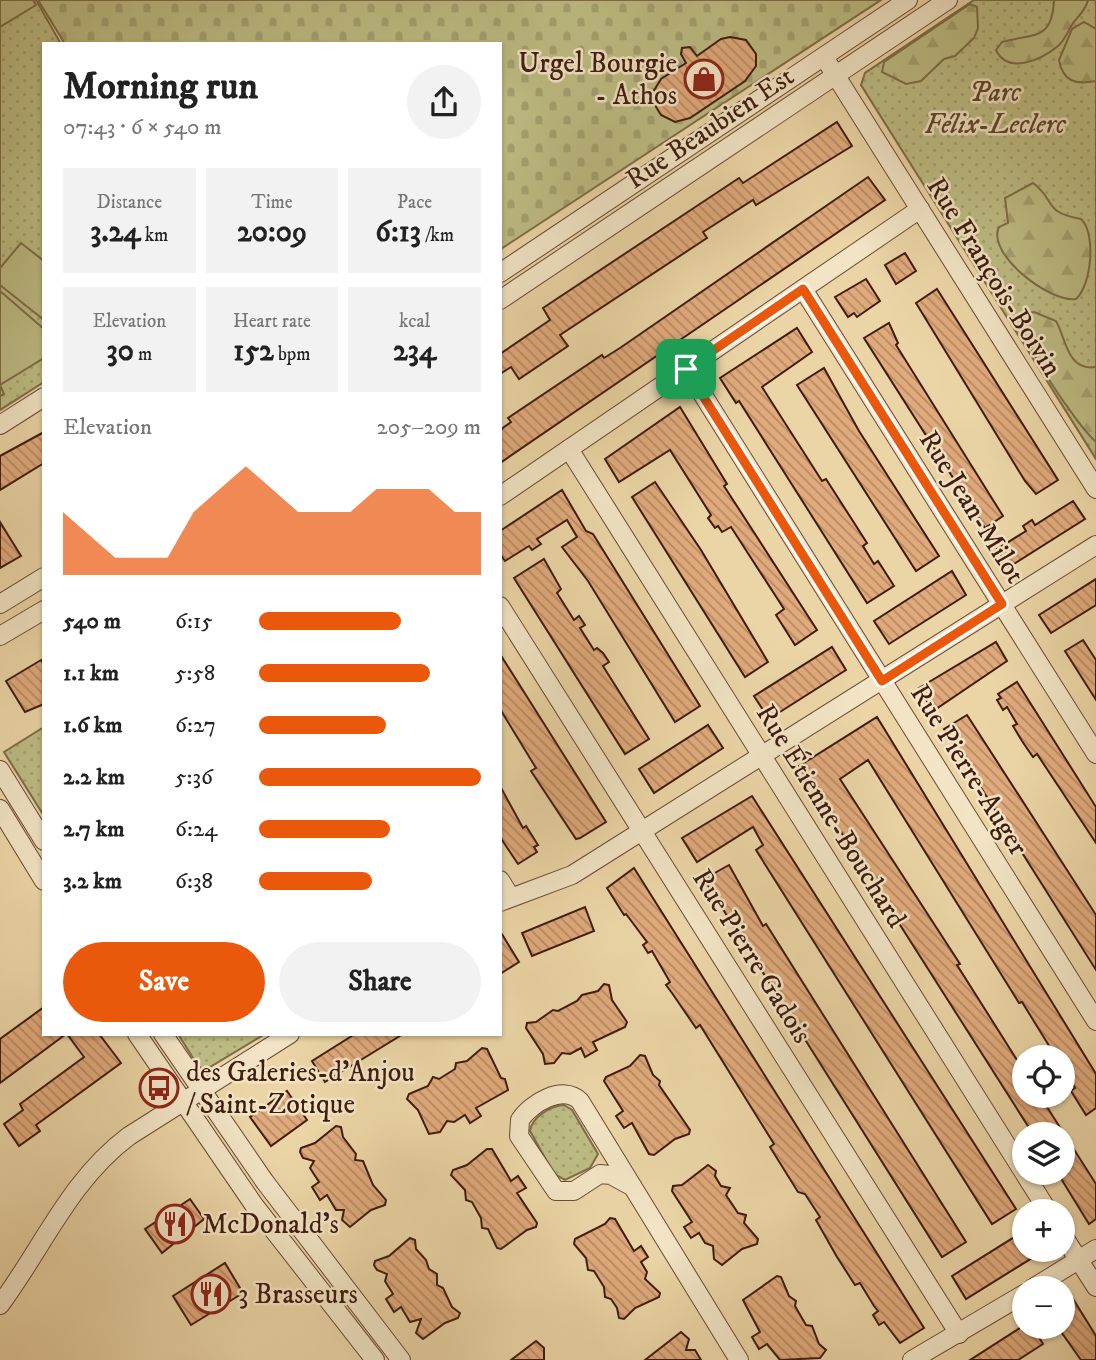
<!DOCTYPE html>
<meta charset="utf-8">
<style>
body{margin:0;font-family:"IM FELL DW Pica",serif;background:#f2f2f2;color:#222;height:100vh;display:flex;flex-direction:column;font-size:26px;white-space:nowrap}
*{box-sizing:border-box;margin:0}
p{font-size:23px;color:#767676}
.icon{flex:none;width:38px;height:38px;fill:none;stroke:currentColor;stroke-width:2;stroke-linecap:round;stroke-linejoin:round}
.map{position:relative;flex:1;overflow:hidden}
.panel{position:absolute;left:42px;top:42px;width:460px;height:994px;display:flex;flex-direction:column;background:#fff;border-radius:0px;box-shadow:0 2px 5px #0004}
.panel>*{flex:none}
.controls{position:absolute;left:1012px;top:1045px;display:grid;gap:14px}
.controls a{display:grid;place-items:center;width:63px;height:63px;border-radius:50%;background:#fff;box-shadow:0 2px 5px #0004;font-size:35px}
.pin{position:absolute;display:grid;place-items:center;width:60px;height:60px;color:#fff;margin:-30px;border-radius:14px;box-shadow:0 4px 10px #0006}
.round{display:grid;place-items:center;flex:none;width:74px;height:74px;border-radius:37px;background:#f2f2f2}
.headline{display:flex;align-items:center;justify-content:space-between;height:119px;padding:0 21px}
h1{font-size:38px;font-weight:700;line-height:52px}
.metrics{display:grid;grid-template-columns:repeat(3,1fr);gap:10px;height:119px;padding:7px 21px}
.metrics div{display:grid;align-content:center;border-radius:0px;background:#f2f2f2;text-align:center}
.metrics b{font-size:30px;font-weight:700}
.metrics small{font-size:19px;font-weight:400}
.metrics p{font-size:19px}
.chart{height:196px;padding:14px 21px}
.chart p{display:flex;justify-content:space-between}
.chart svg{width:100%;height:126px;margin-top:7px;fill:#ea580c;opacity:.7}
.primary-button{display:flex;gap:14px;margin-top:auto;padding:14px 21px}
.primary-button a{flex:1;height:80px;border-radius:42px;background:#ea580c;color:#fff;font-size:28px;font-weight:700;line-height:80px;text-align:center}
.primary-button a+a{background:#f2f2f2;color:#222}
ul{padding:0 21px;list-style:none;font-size:23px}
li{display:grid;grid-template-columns:112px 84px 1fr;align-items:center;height:52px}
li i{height:18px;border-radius:9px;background:#ea580c}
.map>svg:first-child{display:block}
</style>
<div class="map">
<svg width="1096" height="1360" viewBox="0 0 1096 1360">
<defs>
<pattern id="grass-dots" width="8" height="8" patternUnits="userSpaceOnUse" patternTransform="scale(1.75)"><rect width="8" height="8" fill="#bdbc83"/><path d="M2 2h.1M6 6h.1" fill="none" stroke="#a4a170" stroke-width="1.8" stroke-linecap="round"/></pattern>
<pattern id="forest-firs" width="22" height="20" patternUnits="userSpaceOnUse" patternTransform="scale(1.75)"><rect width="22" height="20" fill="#bdbc83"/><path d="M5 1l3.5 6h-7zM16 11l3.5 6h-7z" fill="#a4a170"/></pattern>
<pattern id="cemetery-stones" width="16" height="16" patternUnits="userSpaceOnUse" patternTransform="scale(1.75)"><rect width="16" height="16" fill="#bdbc83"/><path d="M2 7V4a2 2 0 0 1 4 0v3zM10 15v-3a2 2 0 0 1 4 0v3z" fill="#a4a170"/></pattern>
<pattern id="building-back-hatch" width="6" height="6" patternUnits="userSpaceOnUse" patternTransform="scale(1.75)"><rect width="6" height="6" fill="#e0aa7c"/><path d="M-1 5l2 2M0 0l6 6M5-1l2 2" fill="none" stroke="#b78a64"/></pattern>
</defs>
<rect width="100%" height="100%" fill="#ebd5a6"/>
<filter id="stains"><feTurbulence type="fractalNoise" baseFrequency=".00286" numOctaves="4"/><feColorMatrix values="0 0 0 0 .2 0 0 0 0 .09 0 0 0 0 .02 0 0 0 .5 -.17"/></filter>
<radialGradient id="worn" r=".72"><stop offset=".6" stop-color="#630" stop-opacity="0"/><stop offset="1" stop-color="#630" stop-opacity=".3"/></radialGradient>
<!-- grass -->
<g fill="url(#grass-dots)" stroke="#7e6c48" stroke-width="2">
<path d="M0 0H36L61 44H44V382L0 410Z"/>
<path d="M974 0H1096V459L861 85 865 73Z"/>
<path d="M44 727V816L4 752Z"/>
<path d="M178 1034H265L205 1070 198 1066Z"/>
<path d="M564 1105 572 1110 598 1154 590 1168 565 1180 554 1174 530 1131C532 1117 550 1106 564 1105Z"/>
</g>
<!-- forest -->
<g fill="url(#forest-firs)" stroke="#7e6c48" stroke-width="2">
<path d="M1054 0H1088C1086 10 1079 15 1073 23 1068 31 1065 40 1058 46 1041 60 1008 75 996 50L1002 42C1033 33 1052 42 1054 0Z"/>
<path d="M970 4 977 7 978 28 974 38 955 56 944 59 921 81 906 84 882 72 884 62Z"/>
<path d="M1084 22 1096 29V81C1076 85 1063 82 1059 60L1072 29Z"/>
<path d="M1033 183C1057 201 1042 212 1081 219 1096 232 1092 285 1076 299 1050 303 986 254 999 227L1008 223 1005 198Z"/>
<path d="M1034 312 1056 321C1066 338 1067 372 1096 367V442C1077 425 1022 345 1021 320L1027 313Z"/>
</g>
<!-- cemetery -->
<path fill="url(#cemetery-stones)" stroke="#7e6c48" stroke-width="2" d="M38 0H881L501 249 500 44H65Z"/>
<!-- garden -->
<g fill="#bdbc83" stroke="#7e6c48" stroke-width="2">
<path d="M0 0H33L36 5 0 27Z"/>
<path d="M21 243 44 261V320L0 285V268Z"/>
<path d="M0 291 44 329V358L0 385 4 394 0 396Z"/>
</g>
<!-- building -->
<g fill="url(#building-back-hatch)" stroke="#3f1c0e" stroke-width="2">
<path d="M730 37 746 40 756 54V66L745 81 690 118 675 122 661 115 653 102V92L661 79 686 63 681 54 682 48 690 47 697 56 721 39Z"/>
<path d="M837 122 852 146 756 205 753 200 703 232 707 238 560 335 568 346 519 379 511 367 500 374V354L550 320 543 308 739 178 743 183Z"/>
<path d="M868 177 885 200 500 463V430L511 422 508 418 602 355 604 358 620 348Z"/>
<path d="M905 253 916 271 896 284 885 265Z"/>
<path d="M866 279 880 301 857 317 854 313 848 317 835 297Z"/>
<path d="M937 289 1058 480 1036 494 1025 481 916 303Z"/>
<path d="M889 323 898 343 896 345 1003 516 985 528 864 338Z"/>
<path d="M797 328 812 352 762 387 822 481 826 479 867 543 863 546 874 564 878 561 894 586 867 603 739 401 736 403 720 378Z"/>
<path d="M824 368 859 431 939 556 916 571 797 385Z"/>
<path d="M680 407 727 484 724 486 817 630 795 645 776 615 784 609 731 527 722 532 718 526 715 528 708 518 711 515 670 450 619 482 605 459Z"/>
<path d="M44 432V463L0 490V456Z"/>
<path d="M655 482 701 550 768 662 745 677 632 497Z"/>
<path d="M562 490 586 531 593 534 700 706 675 722 588 581 562 547 577 537 567 520 537 539 541 544 532 550 529 546 505 561 500 554V531Z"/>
<path d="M1073 501 1085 519 1009 567 997 549 1026 531 1023 526 1032 520 1035 525Z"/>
<path d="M0 522 21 556 0 568Z"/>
<path d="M544 559 561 589 557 593 574 620 579 616 585 625 580 628 594 650 597 648 603 653 609 662 603 666 649 739 625 754 514 578Z"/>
<path d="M952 571 966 595 889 644 874 621Z"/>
<path d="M1096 579V605L1051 633 1039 615Z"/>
<path d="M1083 640 1096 660V700L1065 651Z"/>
<path d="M996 642 1007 661 933 711 919 688Z"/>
<path d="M832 647 846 670 769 719 754 696Z"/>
<path d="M500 654 606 822 580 838 576 839 531 771 536 768 500 709Z"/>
<path d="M41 660 44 665V704L25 712 6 681Z"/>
<path d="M1017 682 1096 807V843L1037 754 1033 757 1022 741 1013 726 1017 724 1007 707 1003 710 997 700 1001 698 998 694Z"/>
<path d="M967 715 1096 915V970L944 729Z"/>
<path d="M877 717 1096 1074V1108L1086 1115 1071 1091 1075 1088 1062 1067V1057H1056L1022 1002 1019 1003 868 760 840 779 960 964 957 965 1024 1071V1096H1040L1096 1184V1219L1089 1224 1057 1172H1062V1134H1033L799 766Z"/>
<path d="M708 725 723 748 654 793 639 769Z"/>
<path d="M500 786 523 828 526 826 538 845 534 847 537 852 518 864 500 837Z"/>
<path d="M752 796 1016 1209 992 1224 756 850 763 845 753 827 697 862 682 838Z"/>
<path d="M729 865 763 926 766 924 966 1242 942 1257 704 879Z"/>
<path d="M634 868 924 1328 900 1343 884 1322 879 1325 873 1315 878 1311 874 1306 860 1283 855 1285 837 1257 816 1220 820 1217 805 1194 798 1192 770 1147 774 1144 700 1025 696 1028 672 993 666 985 670 982 652 951 648 953 643 945 647 942 626 914 624 915 607 888Z"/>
<path d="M585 907 594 931 532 956 522 933Z"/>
<path d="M500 931 519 962 500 974Z"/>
<path d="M604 984 609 985 612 1000 627 1022 625 1027 593 1042 597 1050 585 1057 581 1048 570 1054 562 1053 554 1063 545 1064 543 1054 526 1028 527 1023 536 1022 553 1010 558 1011 577 1001 582 995 598 991Z"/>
<path d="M44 1007V1034H66L0 1083V1039Z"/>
<path d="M67 1034H99L121 1063 36 1125 40 1131 19 1146 4 1124 23 1110 20 1104 84 1057Z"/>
<path d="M355 1034H403L325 1082 312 1061Z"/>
<path d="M482 1048 487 1049 501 1078 505 1079 508 1090 476 1108 481 1116 470 1123 465 1115 454 1122 447 1121 440 1132 429 1134 418 1110 407 1099 409 1094 428 1086 433 1077 439 1079 455 1069 456 1063 467 1061Z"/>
<path d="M640 1055 645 1056 653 1075 660 1081 659 1085 690 1130 689 1134 675 1139 654 1155 649 1154 632 1123 624 1128 616 1116 623 1111 604 1081 606 1077 630 1066Z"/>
<path d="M287 1091 307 1120 271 1146 250 1117Z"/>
<path d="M336 1126 341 1127 343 1137 356 1154 355 1160 363 1161 373 1185 386 1200 385 1205 371 1210 350 1227 342 1220 344 1210H336L327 1195 320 1200 312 1187 319 1182 310 1168 314 1161 303 1158 300 1152 301 1148 315 1143Z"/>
<path d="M487 1149H492L511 1181 518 1176 526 1188 517 1193 537 1223 536 1227 527 1230 501 1249 497 1248 488 1229 482 1228 481 1218 472 1202 466 1200 465 1190 451 1175 453 1170 467 1165Z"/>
<path d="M708 1165 716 1171 715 1176 721 1186 730 1188 726 1195 738 1213 746 1215 744 1223 758 1239 757 1244 742 1249 722 1265 714 1259 713 1246 705 1243 699 1233 691 1238 684 1227 692 1222 672 1191 673 1186 682 1185Z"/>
<path d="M190 1199 204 1219 162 1253 145 1229Z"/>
<path d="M610 1218 615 1219 634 1251 641 1246 648 1257 641 1262 647 1272 645 1279 660 1293 659 1297 635 1308 624 1319 619 1318 617 1308 611 1299 605 1297 604 1287 594 1271 588 1270 586 1258 574 1244 575 1239 605 1224Z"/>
<path d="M1024 1231V1250H1045L966 1299 952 1276Z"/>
<path d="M410 1238 415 1240 416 1249 426 1260 429 1269 437 1274V1285L443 1288 452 1307 460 1313 458 1318 445 1323 423 1339 416 1333 421 1319 410 1322 401 1307 394 1312 386 1299 393 1294 385 1281 387 1274 377 1270 374 1265 375 1261 389 1256Z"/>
<path d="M225 1263 243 1293 191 1325 173 1296Z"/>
<path d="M777 1276 781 1277 789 1296 796 1301 795 1306 806 1325 812 1326 819 1344 826 1350 820 1358 780 1360 767 1344 759 1349 752 1337 760 1332 743 1300Z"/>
<path d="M1070 1294 1096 1336V1360H1081L1057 1326H1062V1299Z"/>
<path d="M1023 1326H1032L1043 1344 1018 1360H970Z"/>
<path d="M681 1332 689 1339 686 1350H695L701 1360H645Z"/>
<path d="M536 1341 544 1348V1360H511Z"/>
</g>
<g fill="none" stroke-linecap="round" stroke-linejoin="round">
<defs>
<g id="minor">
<path d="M824 57 1096 489"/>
<path d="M500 273 908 0"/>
<path d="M803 289 1096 754"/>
<path d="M500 300 948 0"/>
<path d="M686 368 1096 1021"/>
<path d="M0 425 44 397"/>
<path d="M569 449 1048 1211"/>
<path d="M500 496 920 209"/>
<path d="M0 604 44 577"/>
<path d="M500 606 959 1334"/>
<path d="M0 636 44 610"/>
<path d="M0 770 44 841"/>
<path d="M0 809 44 881"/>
<path d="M500 880 510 896"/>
<path d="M500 902 572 875 1096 545"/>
<path d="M137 1034 254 1205 375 1360"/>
<path d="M163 1034 265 1182 401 1360"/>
<path d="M633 1187 611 1175 600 1174 574 1191H556L519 1136 520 1120C531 1103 563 1084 580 1101L739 1360"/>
<path d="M1062 1234 1096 1287"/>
<path d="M1033 1288 1096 1249"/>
<path d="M0 1305C43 1247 70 1180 129 1136L290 1034"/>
<path d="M912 1360 1024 1294"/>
</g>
</defs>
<!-- minor casing -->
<use href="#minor" stroke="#6a4a34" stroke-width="20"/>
<!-- minor -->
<use href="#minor" stroke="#f2e4c5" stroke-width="18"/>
</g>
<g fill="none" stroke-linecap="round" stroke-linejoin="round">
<defs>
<path id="route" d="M803 289 1002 604 882 681 686 369Z"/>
</defs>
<!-- route casing -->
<use href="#route" stroke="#fff" stroke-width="14"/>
<!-- route -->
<use href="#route" stroke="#ea580c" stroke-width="9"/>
</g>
<!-- icons -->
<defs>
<symbol id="shop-ring" viewBox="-11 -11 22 22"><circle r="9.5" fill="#f2e4c5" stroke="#8f2418" stroke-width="1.5"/><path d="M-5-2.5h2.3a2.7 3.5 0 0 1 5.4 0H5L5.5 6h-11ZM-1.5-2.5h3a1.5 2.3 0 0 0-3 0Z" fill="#8f2418"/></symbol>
<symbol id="bus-ring" viewBox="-11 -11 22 22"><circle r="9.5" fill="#f2e4c5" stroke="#8f2418" stroke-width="1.5"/><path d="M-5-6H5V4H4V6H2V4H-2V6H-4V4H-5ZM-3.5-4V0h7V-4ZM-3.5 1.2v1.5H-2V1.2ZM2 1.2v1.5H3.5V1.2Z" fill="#8f2418"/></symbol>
<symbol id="restaurant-ring" viewBox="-11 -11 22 22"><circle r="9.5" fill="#f2e4c5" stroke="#8f2418" stroke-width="1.5"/><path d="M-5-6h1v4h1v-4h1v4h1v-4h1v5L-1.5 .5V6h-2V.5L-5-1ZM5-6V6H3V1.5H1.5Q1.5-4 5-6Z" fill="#8f2418"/></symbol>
</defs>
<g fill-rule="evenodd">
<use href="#shop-ring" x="682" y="57" width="44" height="44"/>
<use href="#bus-ring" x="137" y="1066" width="44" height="44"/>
<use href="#restaurant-ring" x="153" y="1202" width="44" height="44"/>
<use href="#restaurant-ring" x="189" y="1272" width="44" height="44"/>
</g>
<g text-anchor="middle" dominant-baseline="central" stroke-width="5" stroke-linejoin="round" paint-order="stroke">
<!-- poi labels -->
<g font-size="28" fill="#3f1c0e" stroke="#f2e4c5" text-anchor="start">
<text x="677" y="63" text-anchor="end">Urgel Bourgie<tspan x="677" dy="32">- Athos</tspan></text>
<text x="186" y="1072">des Galeries-d'Anjou<tspan x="186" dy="32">/ Saint-Zotique</tspan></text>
<text x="202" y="1224">McDonald's</text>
<text x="238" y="1294">3 Brasseurs</text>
</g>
<!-- park labels -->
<g font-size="28" font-style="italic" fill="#5e442b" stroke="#f2e4c5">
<text x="995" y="92">Parc<tspan x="995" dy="32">Félix-Leclerc</tspan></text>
</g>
<!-- street labels -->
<g font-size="28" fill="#3f1c0e" stroke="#f2e4c5">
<text transform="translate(710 128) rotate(-34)">Rue Beaubien Est</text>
<text transform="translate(994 277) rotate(58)">Rue François-Boivin</text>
<text transform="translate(972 507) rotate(58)">Rue Jean-Milot</text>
<text transform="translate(969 770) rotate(58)">Rue Pierre-Auger</text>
<text transform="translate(831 816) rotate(58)">Rue Étienne-Bouchard</text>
<text transform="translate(752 956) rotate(58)">Rue Pierre Gadois</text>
</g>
</g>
<rect width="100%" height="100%" filter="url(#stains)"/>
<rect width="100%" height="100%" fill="url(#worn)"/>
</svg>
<div class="controls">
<a><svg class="icon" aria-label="locate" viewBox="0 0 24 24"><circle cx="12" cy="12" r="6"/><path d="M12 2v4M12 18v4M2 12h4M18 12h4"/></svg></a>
<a><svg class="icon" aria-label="layers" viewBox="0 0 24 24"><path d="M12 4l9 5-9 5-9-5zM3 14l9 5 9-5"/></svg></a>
<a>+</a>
<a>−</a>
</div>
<div class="pin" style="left:686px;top:369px;background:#1e9e55"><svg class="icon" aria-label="arrive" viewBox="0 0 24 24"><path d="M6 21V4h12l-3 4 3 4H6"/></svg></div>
<section class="panel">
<div class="headline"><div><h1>Morning run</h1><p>07:43 · 6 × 540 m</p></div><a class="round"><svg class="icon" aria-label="share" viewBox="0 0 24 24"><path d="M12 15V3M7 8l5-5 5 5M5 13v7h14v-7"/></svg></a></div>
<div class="metrics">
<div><p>Distance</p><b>3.24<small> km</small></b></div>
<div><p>Time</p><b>20:09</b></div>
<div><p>Pace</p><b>6:13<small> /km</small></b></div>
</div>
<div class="metrics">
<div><p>Elevation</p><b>30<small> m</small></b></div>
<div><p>Heart rate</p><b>152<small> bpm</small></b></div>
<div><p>kcal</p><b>234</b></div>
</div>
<div class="chart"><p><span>Elevation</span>205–209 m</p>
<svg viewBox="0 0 160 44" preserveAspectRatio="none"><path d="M0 44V22L10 30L20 38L30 38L40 38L50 22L60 14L70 6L80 14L90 22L100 22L110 22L120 14L130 14L140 14L150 22L160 22V44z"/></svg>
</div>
<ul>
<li><b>540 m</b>6:15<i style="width:64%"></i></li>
<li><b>1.1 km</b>5:58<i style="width:77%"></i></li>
<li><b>1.6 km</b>6:27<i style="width:57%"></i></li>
<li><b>2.2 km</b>5:36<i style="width:100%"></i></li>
<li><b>2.7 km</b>6:24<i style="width:59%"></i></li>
<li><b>3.2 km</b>6:38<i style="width:51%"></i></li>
</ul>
<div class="primary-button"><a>Save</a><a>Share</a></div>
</section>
</div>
